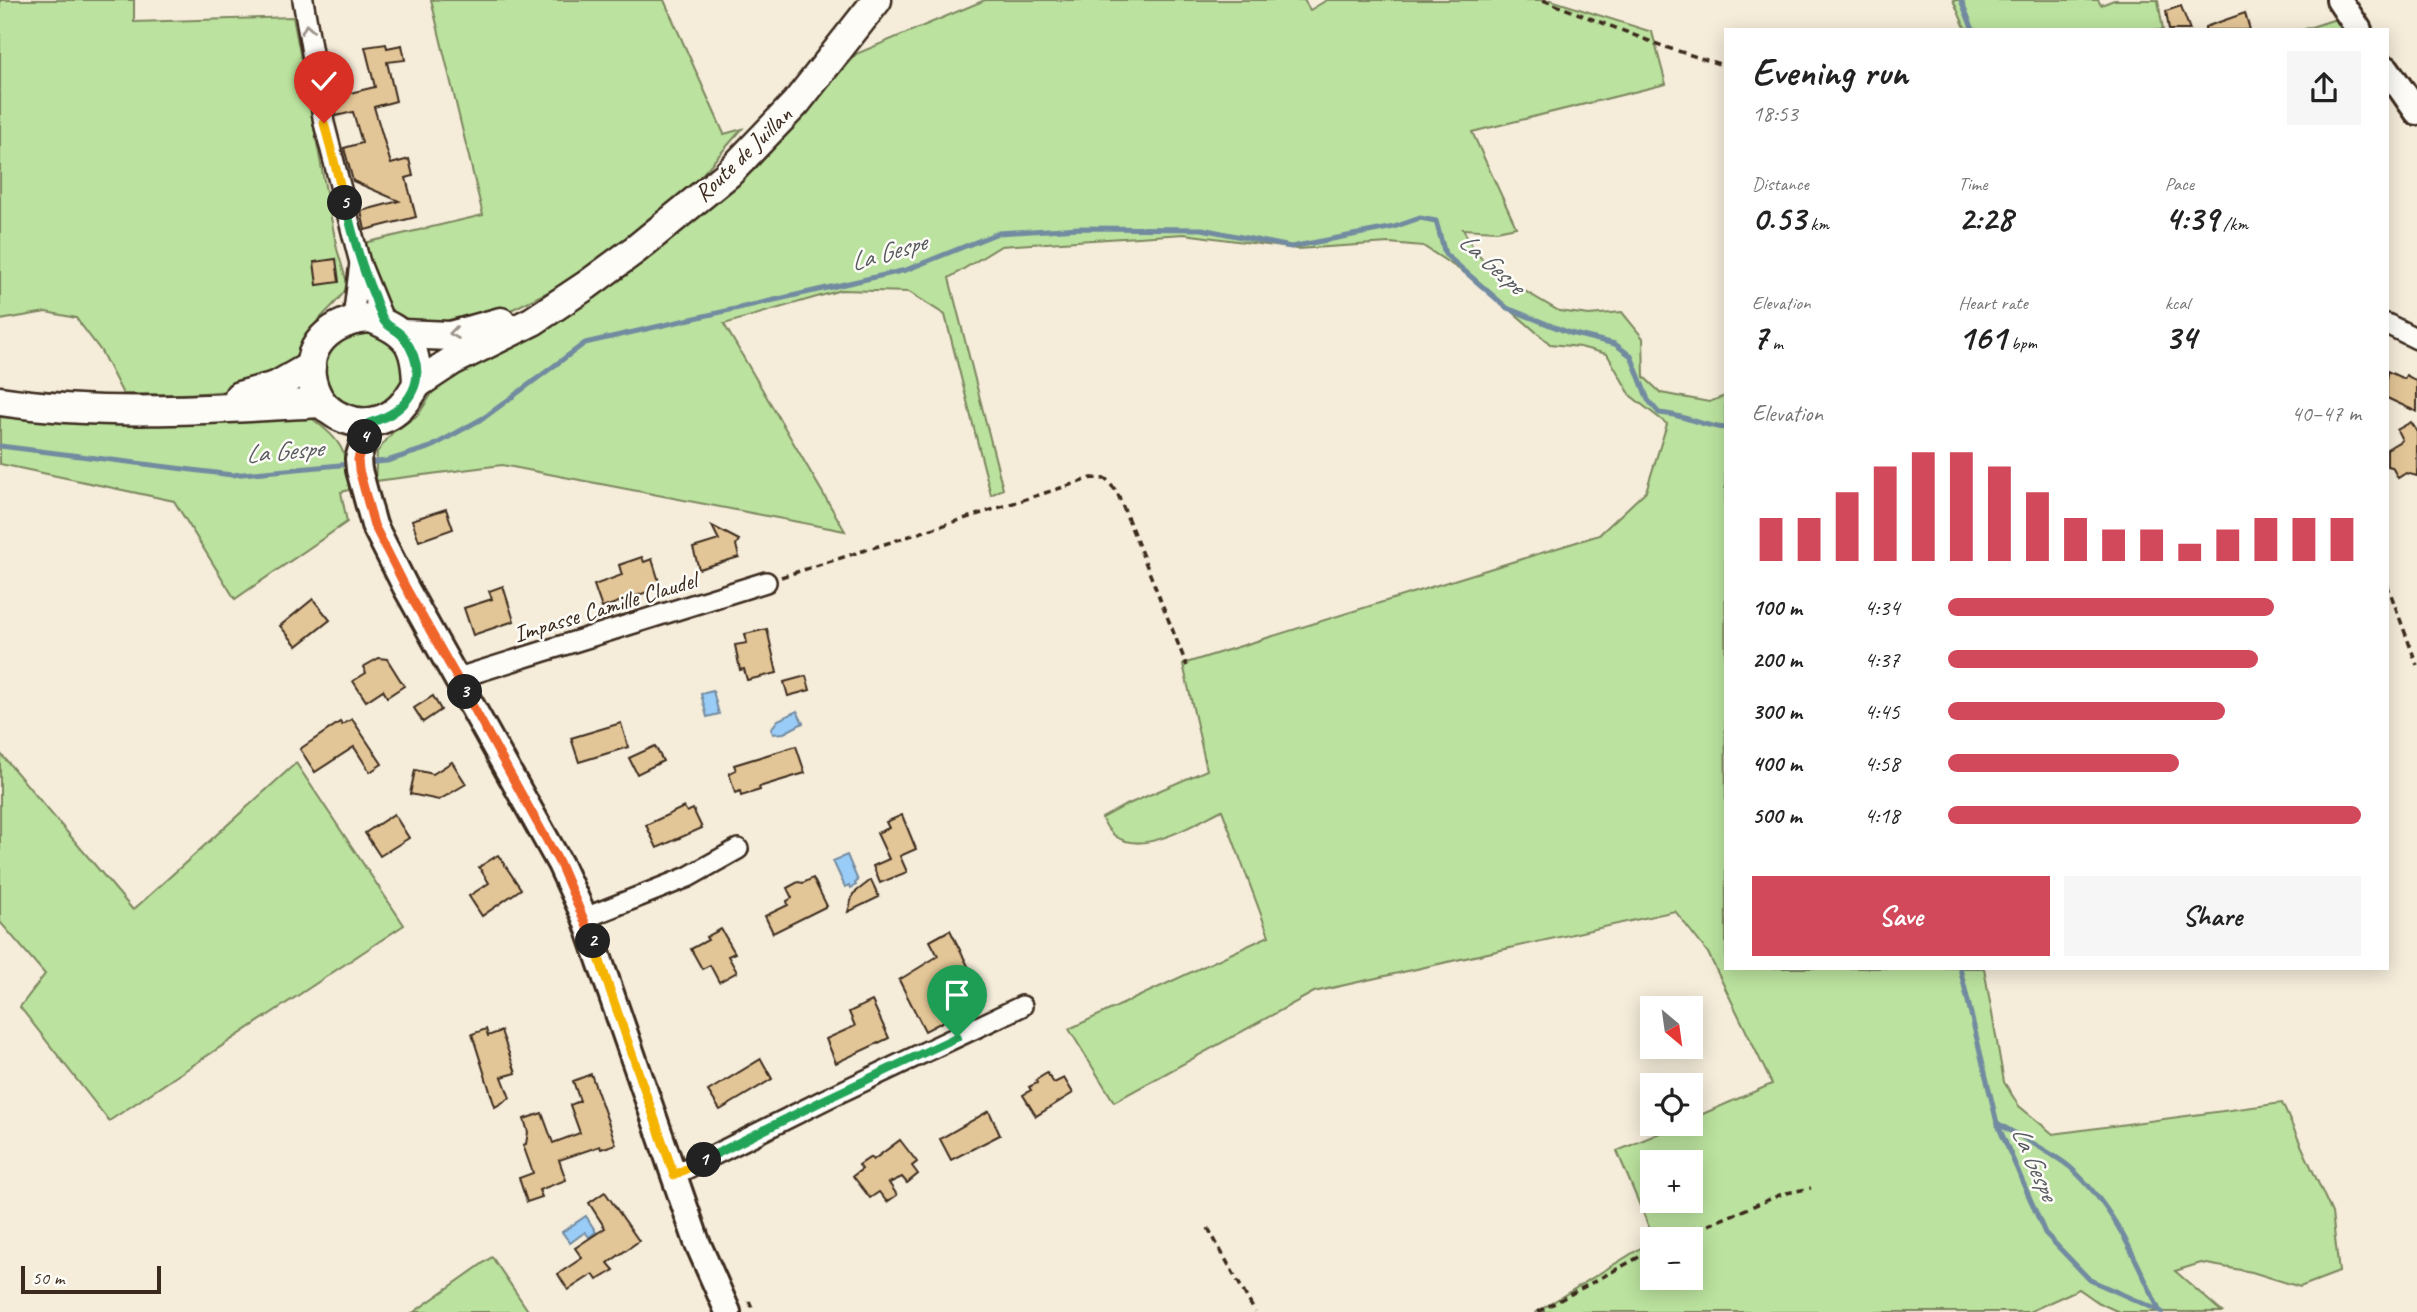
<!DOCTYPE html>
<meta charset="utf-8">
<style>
body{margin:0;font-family:Caveat,sans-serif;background:#f6f6f6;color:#222;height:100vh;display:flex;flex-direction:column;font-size:26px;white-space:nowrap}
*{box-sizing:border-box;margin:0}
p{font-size:23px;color:#767676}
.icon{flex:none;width:38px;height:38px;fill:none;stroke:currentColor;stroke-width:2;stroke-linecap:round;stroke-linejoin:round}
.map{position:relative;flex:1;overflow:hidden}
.drawer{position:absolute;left:1724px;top:28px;width:665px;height:942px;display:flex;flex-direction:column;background:#fff;border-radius:0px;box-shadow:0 4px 18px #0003}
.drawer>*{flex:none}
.needle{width:46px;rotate:151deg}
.buttons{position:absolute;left:1640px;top:996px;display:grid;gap:14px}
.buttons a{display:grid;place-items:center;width:63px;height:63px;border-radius:0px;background:#fff;box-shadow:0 4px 18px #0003;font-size:35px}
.scale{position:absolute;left:21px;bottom:18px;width:140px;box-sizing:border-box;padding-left:7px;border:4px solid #3b2a1e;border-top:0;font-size:19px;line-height:24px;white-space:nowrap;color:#3b2a1e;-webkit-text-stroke:5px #fdfcf7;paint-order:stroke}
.pin{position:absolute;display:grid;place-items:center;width:60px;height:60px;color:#fff;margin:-72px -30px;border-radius:50% 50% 50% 0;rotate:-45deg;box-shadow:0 0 7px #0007}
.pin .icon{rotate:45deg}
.km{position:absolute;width:35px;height:35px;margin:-18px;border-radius:50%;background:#222;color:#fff;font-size:19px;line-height:35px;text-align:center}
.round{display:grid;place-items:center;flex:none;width:74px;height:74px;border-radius:0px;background:#f6f6f6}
.overview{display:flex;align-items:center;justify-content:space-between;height:119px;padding:0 28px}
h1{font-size:38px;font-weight:700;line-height:52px}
.metrics{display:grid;grid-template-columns:repeat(3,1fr);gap:10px;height:119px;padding:7px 28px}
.metrics div{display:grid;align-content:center}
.metrics b{font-size:35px;font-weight:700}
.metrics small{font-size:19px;font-weight:400}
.metrics p{font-size:19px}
.chart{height:196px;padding:14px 28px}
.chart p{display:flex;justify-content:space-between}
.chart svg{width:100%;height:126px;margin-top:7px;stroke:#d1495b;stroke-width:6}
.action{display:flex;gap:14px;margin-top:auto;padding:14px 28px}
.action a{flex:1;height:80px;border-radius:0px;background:#d1495b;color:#fff;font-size:28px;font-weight:700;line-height:80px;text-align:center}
.action a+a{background:#f6f6f6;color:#222}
ul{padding:0 28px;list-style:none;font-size:23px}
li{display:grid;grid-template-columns:112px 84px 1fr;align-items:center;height:52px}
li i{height:18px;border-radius:9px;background:#d1495b}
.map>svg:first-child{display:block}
</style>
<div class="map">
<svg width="2417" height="1312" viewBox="0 0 2417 1312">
<rect width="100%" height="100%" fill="#f5ecda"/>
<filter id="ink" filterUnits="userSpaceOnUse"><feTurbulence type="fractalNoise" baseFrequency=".0143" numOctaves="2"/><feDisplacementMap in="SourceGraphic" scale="14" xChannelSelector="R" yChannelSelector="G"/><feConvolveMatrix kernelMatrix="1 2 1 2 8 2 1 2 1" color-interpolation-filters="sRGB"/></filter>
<g filter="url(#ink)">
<!-- green -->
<g fill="#bbe29e" stroke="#7b865e" stroke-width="2" fill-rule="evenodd">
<path d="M0 0H134V22L293 17 337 249 348 286C337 305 320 315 309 332 300 348 295 365 278 375 240 398 167 394 123 394L101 351 76 318 46 312 0 320Z"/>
<path d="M431 0H664L724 134 742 129 693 185 623 244 550 291 513 309 453 327 408 324 394 314 386 301 364 243 483 215Z"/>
<path d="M985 0H1304L1310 10 1327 0H1551L1652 32 1666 84 1472 132 1516 227 1497 231 1463 229 1476 253 1499 276 1559 311 1589 315 1622 312 1643 338 1644 377 1661 393 1709 402 1725 396 1726 968H1984L2004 1082 2019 1106 2053 1134 2282 1103 2332 1213 2339 1272 2300 1287 2252 1272 2201 1263 2175 1271 2222 1312H2119L2099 1303 2079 1289 2029 1312H1537L1652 1241V1278H1690V1239H1654L1617 1151 1681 1124H1690L1691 1119 1772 1084 1708 953 1675 911 1314 992 1114 1102 1069 1029 1269 936 1222 810C1190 826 1123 870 1102 818L1124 806 1207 770 1183 664 1599 535 1646 491 1667 424 1631 396 1607 354 1580 347 1550 344 1477 281 1423 246 1389 243 1297 249 1184 234 1001 246 949 278 1003 489 991 495 945 315 909 292 841 290 724 324 845 531 502 465 375 481 377 452 393 432 418 415 442 378 618 278 756 168 856 54ZM1652 1162H1690V1200H1652Z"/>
<path d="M1953 0H2098L2101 5 2114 0H2158L2163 30H1966Z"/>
<path d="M2336 19 2343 30H2302Z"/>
<path d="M372 330 401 349 408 381 388 408 345 409C339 401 331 394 327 386 316 366 334 337 355 332 360 330 367 331 372 330Z"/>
<path d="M306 414C339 439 348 447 349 490L341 492 347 522 235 599 174 501 0 464V417L144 423Z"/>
<path d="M0 753 133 910 296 763 404 925 109 1121 20 1007 45 974 0 922Z"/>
<path d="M492 1257 529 1312H414Z"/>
</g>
<!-- water -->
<g fill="#99ccf6" stroke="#738ba0" stroke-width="2">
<path d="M713 691 719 714 707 717 701 694Z"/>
<path d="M797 711 803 723 784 733 773 734 771 729 778 720Z"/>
<path d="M847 855 858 881 855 883 856 885 851 888 849 885 845 887 833 861Z"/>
<path d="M586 1216 596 1232 589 1237 585 1232 570 1243 562 1232Z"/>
</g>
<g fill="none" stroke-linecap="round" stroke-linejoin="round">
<!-- stream -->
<g stroke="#738ba0" stroke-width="5">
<path d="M1961 0 1973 30"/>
<path d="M0 446 232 475 351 464"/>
<path d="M365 463 387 461 431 447 485 417 585 343 906 270 998 233 1079 228 1202 229 1291 247 1394 227 1420 218 1436 221 1445 254 1507 308 1570 333 1615 344 1631 356 1648 400 1659 413C1683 414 1701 426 1725 428L1726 426"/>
<path d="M1960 968 1997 1123 2045 1233 2090 1280 2162 1312"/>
<path d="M1997 1123C2018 1136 2054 1153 2071 1168 2114 1207 2136 1259 2159 1310"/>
</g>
</g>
<!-- building -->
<g fill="#e3c697" stroke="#3b2a1e" stroke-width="2">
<path d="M2181 6 2190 30H2169L2166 11Z"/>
<path d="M2245 13 2250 30H2205V27Z"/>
<path d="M386 44 387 48 402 45 405 60 387 62 396 101 374 107 391 164 409 159 413 176 406 178 416 217 365 230 361 211 399 201 353 181 344 148 362 143 353 112 336 116 333 97 375 87 365 47Z"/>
<path d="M336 259 339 282 317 285 314 262Z"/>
<path d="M2387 371 2404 379 2406 375 2417 381V412L2387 398Z"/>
<path d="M2411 422 2417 431V476L2406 473 2398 478 2392 467 2387 466V449L2402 440 2397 430Z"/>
<path d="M446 509 453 529 419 541 412 520Z"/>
<path d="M712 526 739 540 736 545 739 557 699 569 693 548 719 540Z"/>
<path d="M642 557 644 562 652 559 660 585 652 588 653 590 602 608 594 585 622 575 619 565Z"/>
<path d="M503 586 514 621 473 635 464 608 492 599 489 591Z"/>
<path d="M313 599 330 620 297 646 280 626Z"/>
<path d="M767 629 777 673 747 680 744 669 740 670 735 645 747 643 745 634Z"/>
<path d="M379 658 387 659 404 686 387 697 383 690 366 701 353 681 366 673 363 667Z"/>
<path d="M806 676 810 690 788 696 784 682Z"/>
<path d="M433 696 441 710 423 722 414 708Z"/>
<path d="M352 719 382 764 370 772 354 747 315 772 300 749 340 722 342 725Z"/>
<path d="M621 723 628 747 579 762 571 738Z"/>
<path d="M655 746 663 761 637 774 629 758Z"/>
<path d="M796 746 805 773 759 787 760 790 741 796 740 791 735 793 729 773 736 770 734 765Z"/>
<path d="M452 762 466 784 439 800 410 794 415 770 433 774Z"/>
<path d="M684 807 687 812 693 809 702 828 657 848 646 825Z"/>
<path d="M394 814 409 838 380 856 365 833Z"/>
<path d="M902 815 916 849 900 856 907 872 880 883 873 866 889 859 877 833 889 828 886 822Z"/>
<path d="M498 855 521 889 482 916 469 896 489 883 479 867Z"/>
<path d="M813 878 827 906 773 933 765 916 788 905 787 901 792 898 787 888 798 882 803 883Z"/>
<path d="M871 880 879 897 848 912 853 894Z"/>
<path d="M721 929 735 953 728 956 737 972 719 982 710 965 702 969 691 949 708 940 706 937Z"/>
<path d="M950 930 969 968 954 975 957 980 931 994 944 1021 925 1031 899 980 938 956 930 941Z"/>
<path d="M872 1001 889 1038 836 1063 826 1039 855 1026 849 1012Z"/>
<path d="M486 1029 488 1036 501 1031 516 1073 502 1077 510 1098 495 1107 472 1034Z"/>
<path d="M761 1059 772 1079 720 1110 708 1091Z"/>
<path d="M1047 1073 1054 1083 1064 1078 1073 1093 1036 1116 1023 1095 1031 1090 1029 1087 1037 1083 1036 1080Z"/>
<path d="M591 1074 616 1144 601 1149 600 1146 559 1160 566 1180 539 1190 542 1197 527 1202 519 1178 533 1173 523 1145 526 1144 528 1132 524 1119 542 1113 553 1143 580 1133 570 1105 580 1101 573 1081Z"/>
<path d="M989 1111 1000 1135 951 1160 940 1139Z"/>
<path d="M900 1140 917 1162 912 1166 918 1174 907 1183 902 1177 889 1183 897 1195 887 1202 879 1192 870 1198 853 1176 862 1169 859 1165 871 1157 873 1160Z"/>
<path d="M605 1192 639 1241 608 1263 614 1270 597 1280 593 1274 568 1290 558 1274 582 1258 575 1248 605 1228 589 1203Z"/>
</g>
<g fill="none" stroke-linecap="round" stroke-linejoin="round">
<defs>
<g id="minor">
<path d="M303 0 324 123 360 263"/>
<path d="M353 319 360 263 385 324"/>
<path d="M2387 324 2417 339"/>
<path d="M458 678 766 582"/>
<path d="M585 918 688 877 738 849"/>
<path d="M674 1175 826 1099 1022 1006"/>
</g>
<g id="tertiary">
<path d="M2339 0 2359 30"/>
<path d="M2387 69 2417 112"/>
<path d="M369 423 358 459 359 470 374 525 406 588 560 864 585 918 697 1242 728 1312"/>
</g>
<g id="secondary">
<path d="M371 318C408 333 416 344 417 384 410 396 402 409 389 416 362 431 324 418 314 388 299 346 334 319 371 318Z"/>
<path d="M402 334 450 336 501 322"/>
<path d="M417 384 452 361 533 321 587 285 636 249 728 174 796 103 877 0"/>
<path d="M239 396 276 386 311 366"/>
<path d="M0 401C107 417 215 409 322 403"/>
</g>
</defs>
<!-- minor casing -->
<use href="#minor" stroke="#3b2a1e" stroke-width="24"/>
<!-- tertiary casing -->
<use href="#tertiary" stroke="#3b2a1e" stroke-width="30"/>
<!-- secondary casing -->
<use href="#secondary" stroke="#3b2a1e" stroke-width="33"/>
<!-- path -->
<g stroke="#3b2a1e" stroke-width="3.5" stroke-dasharray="7 5" stroke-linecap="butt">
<path d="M1543 0 1665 47 1726 66"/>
<path d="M781 577 1092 478 1106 479 1117 492 1187 666"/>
<path d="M2387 584 2417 665"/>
<path d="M1208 1228 1255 1312"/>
<path d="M1675 1239 1782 1194 1811 1188"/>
<path d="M749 1301 754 1312"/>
<path d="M1538 1312 1652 1250"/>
</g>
<!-- minor -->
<use href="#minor" stroke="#fdfcf7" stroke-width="19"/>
<!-- tertiary -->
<use href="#tertiary" stroke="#fdfcf7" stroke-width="24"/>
<!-- secondary -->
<use href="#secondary" stroke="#fdfcf7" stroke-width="28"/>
</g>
<!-- one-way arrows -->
<defs><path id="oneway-chevron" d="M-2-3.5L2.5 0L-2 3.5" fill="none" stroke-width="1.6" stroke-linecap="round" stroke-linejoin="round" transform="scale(1.75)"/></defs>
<g stroke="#9c938a">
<use href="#oneway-chevron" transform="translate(307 29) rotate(-100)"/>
<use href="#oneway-chevron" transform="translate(454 333) rotate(172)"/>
</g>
</g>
<g fill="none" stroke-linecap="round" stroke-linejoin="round" filter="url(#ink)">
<defs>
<path id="split-1" d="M704 1160 826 1099 957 1037"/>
<path id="split-2" d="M593 941 674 1175 704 1160"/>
<path id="split-3" d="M465 692 560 864 593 941"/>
<path id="split-4" d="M365 437 358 459 359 470 374 525 406 588 465 692"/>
<path id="split-5" d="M345 203C353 235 361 266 374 296 377 304 380 314 384 321 389 328 399 330 404 338 432 377 411 411 369 423L365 437"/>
<path id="split-6" d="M324 123 345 203"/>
</defs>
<!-- split-1 casing -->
<use href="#split-1" stroke="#fff" stroke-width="14"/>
<!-- split-2 casing -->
<use href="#split-2" stroke="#fff" stroke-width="14"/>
<!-- split-3 casing -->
<use href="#split-3" stroke="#fff" stroke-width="14"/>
<!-- split-4 casing -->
<use href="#split-4" stroke="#fff" stroke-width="14"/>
<!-- split-5 casing -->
<use href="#split-5" stroke="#fff" stroke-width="14"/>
<!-- split-6 casing -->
<use href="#split-6" stroke="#fff" stroke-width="14"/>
<!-- split-1 -->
<use href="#split-1" stroke="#22a559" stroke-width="9"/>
<!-- split-2 -->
<use href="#split-2" stroke="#f5b400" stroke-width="9"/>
<!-- split-3 -->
<use href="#split-3" stroke="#f0652b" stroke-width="9"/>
<!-- split-4 -->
<use href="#split-4" stroke="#f0652b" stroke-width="9"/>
<!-- split-5 -->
<use href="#split-5" stroke="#22a559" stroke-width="9"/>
<!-- split-6 -->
<use href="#split-6" stroke="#f5b400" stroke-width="9"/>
</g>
<g text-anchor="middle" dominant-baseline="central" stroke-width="5" stroke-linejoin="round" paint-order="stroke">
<!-- street labels -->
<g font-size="24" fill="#3b2a1e" stroke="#fdfcf7">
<text transform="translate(743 154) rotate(-44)">Route de Juillan</text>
<text transform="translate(605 607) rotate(-17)">Impasse Camille Claudel</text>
</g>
<!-- water labels -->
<g font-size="26" font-style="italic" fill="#575b5f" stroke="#fdfcf7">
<text transform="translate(888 252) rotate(-16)">La Gespe</text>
<text transform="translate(1492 263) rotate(42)">La Gespe</text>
<text transform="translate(284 451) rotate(-5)">La Gespe</text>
<text transform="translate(2035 1163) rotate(66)">La Gespe</text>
</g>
</g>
</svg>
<div class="buttons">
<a><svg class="needle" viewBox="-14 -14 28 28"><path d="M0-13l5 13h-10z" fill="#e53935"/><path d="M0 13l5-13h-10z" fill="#767676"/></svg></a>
<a><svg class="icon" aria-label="locate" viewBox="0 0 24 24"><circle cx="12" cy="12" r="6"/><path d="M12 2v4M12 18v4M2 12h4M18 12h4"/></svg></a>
<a>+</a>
<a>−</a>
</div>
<div class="scale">50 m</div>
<div class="pin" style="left:957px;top:1037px;background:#1e9e55"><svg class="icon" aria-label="arrive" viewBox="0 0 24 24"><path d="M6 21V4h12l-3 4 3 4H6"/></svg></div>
<div class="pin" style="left:324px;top:123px;background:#d93025"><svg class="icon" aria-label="check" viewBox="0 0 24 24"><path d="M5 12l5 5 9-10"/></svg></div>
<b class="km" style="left:704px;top:1160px">1</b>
<b class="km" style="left:593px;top:941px">2</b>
<b class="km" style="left:465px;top:692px">3</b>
<b class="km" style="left:365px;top:437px">4</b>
<b class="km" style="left:345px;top:203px">5</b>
<section class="drawer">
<div class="overview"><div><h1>Evening run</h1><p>18:53</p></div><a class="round"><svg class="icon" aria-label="share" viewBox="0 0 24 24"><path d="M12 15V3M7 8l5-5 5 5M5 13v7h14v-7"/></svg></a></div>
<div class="metrics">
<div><p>Distance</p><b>0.53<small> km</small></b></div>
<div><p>Time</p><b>2:28</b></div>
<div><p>Pace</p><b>4:39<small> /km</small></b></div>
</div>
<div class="metrics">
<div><p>Elevation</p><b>7<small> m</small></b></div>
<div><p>Heart rate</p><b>161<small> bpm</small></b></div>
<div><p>kcal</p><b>34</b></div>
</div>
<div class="chart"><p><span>Elevation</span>40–47 m</p>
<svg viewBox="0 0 160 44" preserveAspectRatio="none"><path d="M5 44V29M15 44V29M25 44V20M35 44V11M45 44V6M55 44V6M65 44V11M75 44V20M85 44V29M95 44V33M105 44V33M115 44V38M125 44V33M135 44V29M145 44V29M155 44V29"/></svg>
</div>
<ul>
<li><b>100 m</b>4:34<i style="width:79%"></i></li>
<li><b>200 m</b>4:37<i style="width:75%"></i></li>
<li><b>300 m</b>4:45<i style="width:67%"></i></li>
<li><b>400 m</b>4:58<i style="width:56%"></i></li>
<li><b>500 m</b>4:18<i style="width:100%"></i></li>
</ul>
<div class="action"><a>Save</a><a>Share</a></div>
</section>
</div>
